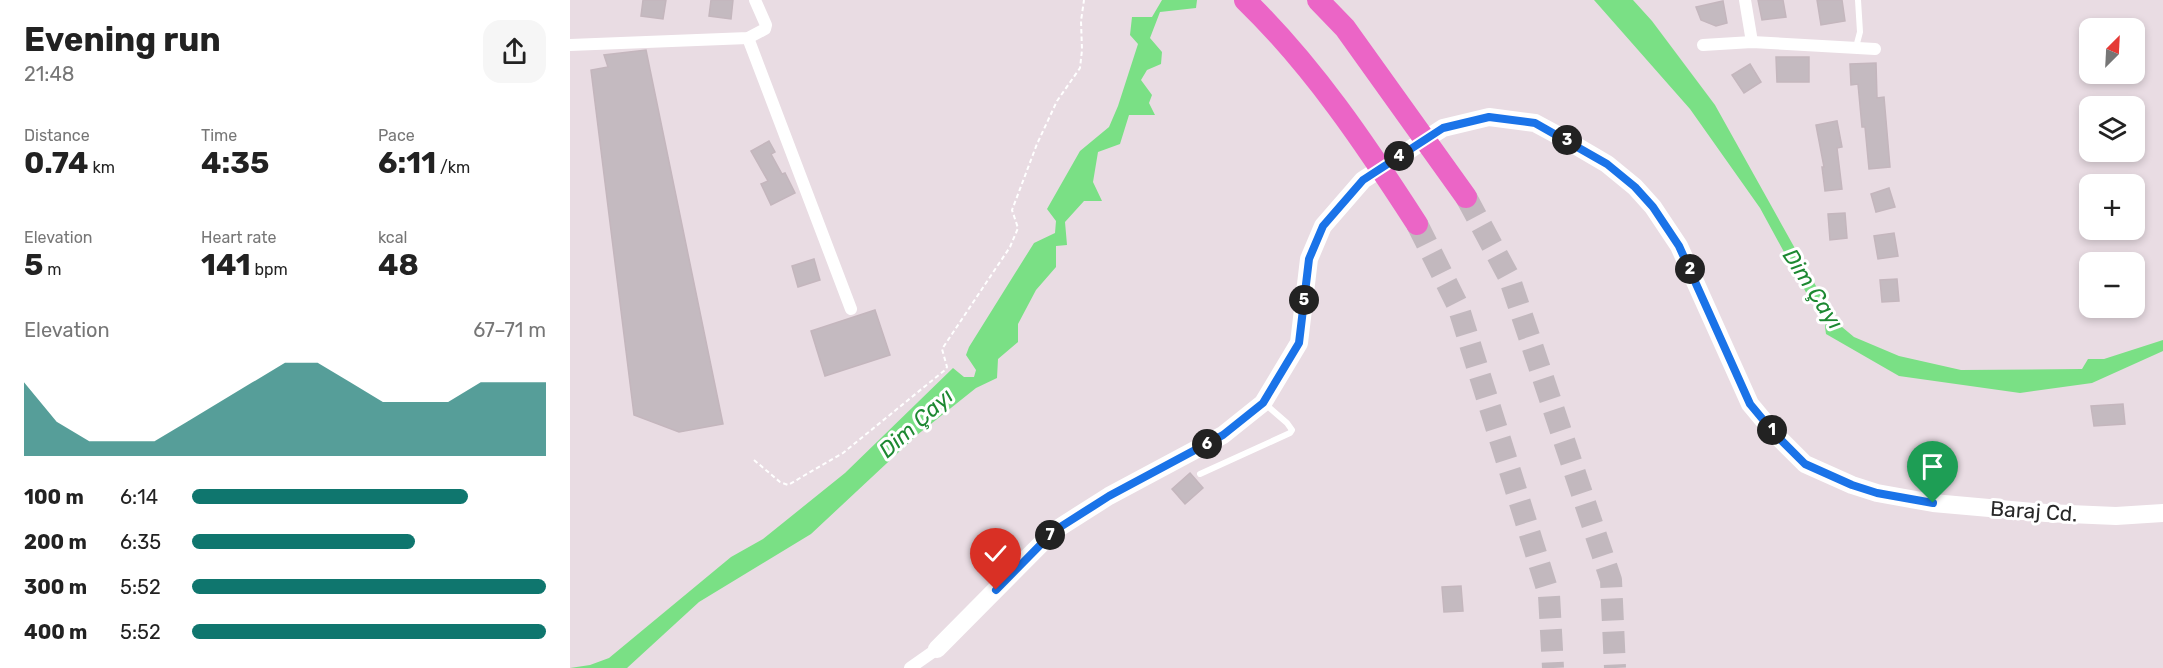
<!DOCTYPE html>
<meta charset="utf-8">
<style>
body{margin:0;font-family:Rubik,sans-serif;background:#f6f6f6;color:#222;height:100vh;display:flex;flex-direction:column;font-size:22px;white-space:nowrap}
*{box-sizing:border-box;margin:0}
p{font-size:20px;color:#767676}
.icon{flex:none;width:33px;height:33px;fill:none;stroke:currentColor;stroke-width:2;stroke-linecap:round;stroke-linejoin:round}
.map{position:relative;flex:1;overflow:hidden}
.drawer{display:flex;flex-direction:column;background:#fff;width:570px}
.drawer>*{flex:none}
.needle{width:39px;rotate:24deg}
.buttons{position:absolute;left:1509px;top:18px;display:grid;gap:12px}
.buttons a{display:grid;place-items:center;width:66px;height:66px;border-radius:12px;background:#fff;box-shadow:0 3px 9px #0003;font-size:30px}
.pin{position:absolute;display:grid;place-items:center;width:51px;height:51px;color:#fff;margin:-62px -26px;border-radius:50% 50% 50% 0;rotate:-45deg;box-shadow:0 0 6px #0007}
.pin .icon{rotate:45deg}
.km{position:absolute;width:30px;height:30px;margin:-15px;border-radius:50%;background:#222;color:#fff;font-size:16px;line-height:30px;text-align:center}
.round{display:grid;place-items:center;flex:none;width:63px;height:63px;border-radius:18px;background:#f6f6f6}
.overview{display:flex;align-items:center;justify-content:space-between;height:102px;padding:0 24px}
h1{font-size:33px;font-weight:700;line-height:45px}
.figures{display:grid;grid-template-columns:repeat(3,1fr);gap:9px;height:102px;padding:6px 24px}
.figures div{display:grid;align-content:center}
.figures b{font-size:30px;font-weight:700}
.figures small{font-size:16px;font-weight:400}
.figures p{font-size:16px}
.chart{height:168px;padding:12px 24px}
.chart p{display:flex;justify-content:space-between}
.chart svg{width:100%;height:108px;margin-top:6px;fill:#0f766e;opacity:.7}
ul{padding:0 24px;list-style:none;font-size:20px}
li{display:grid;grid-template-columns:96px 72px 1fr;align-items:center;height:45px}
li i{height:15px;border-radius:8px;background:#0f766e}
main{display:flex;flex:1;min-height:0}
.map>svg:first-child{display:block}
</style>
<main>
<section class="drawer">
<div class="overview"><div><h1>Evening run</h1><p>21:48</p></div><a class="round"><svg class="icon" aria-label="share" viewBox="0 0 24 24"><path d="M12 15V3M7 8l5-5 5 5M5 13v7h14v-7"/></svg></a></div>
<div class="figures">
<div><p>Distance</p><b>0.74<small> km</small></b></div>
<div><p>Time</p><b>4:35</b></div>
<div><p>Pace</p><b>6:11<small> /km</small></b></div>
</div>
<div class="figures">
<div><p>Elevation</p><b>5<small> m</small></b></div>
<div><p>Heart rate</p><b>141<small> bpm</small></b></div>
<div><p>kcal</p><b>48</b></div>
</div>
<div class="chart"><p><span>Elevation</span>67–71 m</p>
<svg viewBox="0 0 160 44" preserveAspectRatio="none"><path d="M0 44V14L10 30L20 38L30 38L40 38L50 30L60 22L70 14L80 6L90 6L100 14L110 22L120 22L130 22L140 14L150 14L160 14V44z"/></svg>
</div>
<ul>
<li><b>100 m</b>6:14<i style="width:78%"></i></li>
<li><b>200 m</b>6:35<i style="width:63%"></i></li>
<li><b>300 m</b>5:52<i style="width:100%"></i></li>
<li><b>400 m</b>5:52<i style="width:100%"></i></li>
</ul>
</section>
<div class="map">
<svg width="1593" height="668" viewBox="0 0 1593 668">
<rect width="100%" height="100%" fill="#e9dce3"/>
<!-- water -->
<g fill="#7ae085">
<path d="M592 0H627L626 8 590 12 580 38 592 52 591 64 577 70 571 80 582 95 579 103 585 115H559L550 144 528 152 523 182 532 201H514L495 222 497 245 486 246V267L466 290 448 324V342L428 359 427 378 406 388 347 435 241 534 129 602 57 668H0L20 665 39 658 161 557 193 539 275 473 383 368 394 377H404L406 370 396 355 399 347 464 243 485 233 486 221 477 209 510 151 539 127 548 106 568 44 560 35 562 17H582Z"/>
<path d="M1024 0H1063L1082 21 1145 105 1266 322 1284 337 1329 356 1391 370 1512 369 1518 359H1534L1593 340V351L1522 383 1450 393 1329 376 1256 334 1255 327 1257 315 1238 296 1190 208 1120 109Z"/>
</g>
<!-- building -->
<g fill="#c4bac0" stroke="#c4b6bd" stroke-width="1.5">
<path d="M73 0H96L93 19 71 16Z"/>
<path d="M141 0H163L161 19 139 16Z"/>
<path d="M1188 0H1213L1216 17 1192 20Z"/>
<path d="M1247 0H1272L1275 21 1251 25Z"/>
<path d="M1153 1 1157 23 1146 26 1131 20 1126 7Z"/>
<path d="M76 50 153 424 109 432 64 415 21 70 38 67 34 55Z"/>
<path d="M1206 57H1239V82H1207Z"/>
<path d="M1306 63 1307 98 1314 97 1320 167 1299 169 1295 127H1292L1288 84 1281 85 1280 64Z"/>
<path d="M1180 64 1191 82 1174 93 1162 75Z"/>
<path d="M1267 121 1272 147 1267 148 1272 189 1255 191 1252 167H1254L1246 125Z"/>
<path d="M199 141 205 152 201 154 212 174 215 173 225 193 201 205 191 184 198 181 181 151Z"/>
<path d="M1319 188 1325 207 1306 212 1301 194Z"/>
<path d="M1275 213 1277 238 1260 240 1258 214Z"/>
<path d="M1324 233 1328 256 1308 259 1304 236Z"/>
<path d="M244 259 250 280 228 287 222 266Z"/>
<path d="M1327 279 1329 301 1312 302 1310 280Z"/>
<path d="M305 310 320 355 255 376 241 331Z"/>
<path d="M1553 404 1555 424 1524 426 1521 406Z"/>
<path d="M620 473 633 488 615 504 602 489Z"/>
<path d="M891 586 893 611 874 612 872 587Z"/>
</g>
<g fill="none" stroke-linecap="round" stroke-linejoin="round">
<!-- highway-tunnel -->
<g stroke="#c2b8be" stroke-width="22" stroke-dasharray="22 11" stroke-linecap="butt">
<path d="M896 197 939 277 1041 580 1045 668"/>
<path d="M847 224 888 306 979 595 983 668"/>
</g>
<!-- path -->
<path stroke="#fff" stroke-width="2" stroke-dasharray="4.5 3" stroke-linecap="butt" d="M184 460 210 482 218 485 273 453 375 370 377 367 372 349 440 247 448 228 442 210 467 144 487 101 510 68 512 50 511 21 514 0"/>
<!-- lane -->
<g stroke="#fff" stroke-width="6">
<path d="M1286 47 1290 32 1288 0"/>
<path d="M630 474 720 433 722 430 717 423 694 403"/>
</g>
<!-- street -->
<g stroke="#fff" stroke-width="12">
<path d="M1175 0 1182 42"/>
<path d="M178 38 281 309"/>
<path d="M0 45 178 38 195 29 196 25 185 0"/>
<path d="M1133 45 1182 42 1305 49"/>
<path d="M340 668 367 649"/>
</g>
<!-- secondary -->
<path stroke="#fff" stroke-width="18" d="M367 649 484 531 539 496 653 435 693 403 729 343 739 259 753 226 793 180 873 128 919 117 965 123 991 137 1037 164 1065 187 1083 207 1109 246 1180 404 1205 434 1235 464 1282 485 1307 493 1363 503 1476 513 1546 516 1593 513"/>
<!-- highway -->
<g stroke="#eb65c6" stroke-width="22">
<path d="M675 0C743 66 796 145 847 224"/>
<path d="M748 0 775 28 896 197"/>
</g>
</g>
<g fill="none" stroke-linecap="round" stroke-linejoin="round">
<defs>
<path id="route" d="M426 590 484 531 539 496 653 435 693 403 729 343 739 259 753 226 793 180 873 128 919 117 965 123 1037 164 1065 187 1083 207 1109 246 1180 404 1205 434 1235 464 1282 485 1307 493 1363 503"/>
</defs>
<!-- route casing -->
<use href="#route" stroke="#fff" stroke-width="12"/>
<!-- route -->
<use href="#route" stroke="#1a73e8" stroke-width="8"/>
</g>
<g text-anchor="middle" dominant-baseline="central" stroke-width="6" stroke-linejoin="round" paint-order="stroke">
<!-- street labels -->
<g font-size="21" fill="#282828" stroke="#fff">
<text transform="translate(1464 511) rotate(4)">Baraj Cd.</text>
</g>
<!-- water labels -->
<g font-size="22" font-style="italic" fill="#1c8831" stroke="#fff">
<text transform="translate(1243 289) rotate(57)">Dim Çayı</text>
<text transform="translate(346 423) rotate(-42)">Dim Çayı</text>
</g>
</g>
</svg>
<div class="buttons">
<a><svg class="needle" viewBox="-14 -14 28 28"><path d="M0-13l5 13h-10z" fill="#e53935"/><path d="M0 13l5-13h-10z" fill="#767676"/></svg></a>
<a><svg class="icon" aria-label="layers" viewBox="0 0 24 24"><path d="M12 4l9 5-9 5-9-5zM3 14l9 5 9-5"/></svg></a>
<a>+</a>
<a>−</a>
</div>
<div class="pin" style="left:1363px;top:503px;background:#1e9e55"><svg class="icon" aria-label="arrive" viewBox="0 0 24 24"><path d="M6 21V4h12l-3 4 3 4H6"/></svg></div>
<div class="pin" style="left:426px;top:590px;background:#d93025"><svg class="icon" aria-label="check" viewBox="0 0 24 24"><path d="M5 12l5 5 9-10"/></svg></div>
<b class="km" style="left:1202px;top:430px">1</b>
<b class="km" style="left:1120px;top:269px">2</b>
<b class="km" style="left:997px;top:140px">3</b>
<b class="km" style="left:829px;top:156px">4</b>
<b class="km" style="left:734px;top:300px">5</b>
<b class="km" style="left:637px;top:444px">6</b>
<b class="km" style="left:480px;top:535px">7</b>
</div>
</main>
